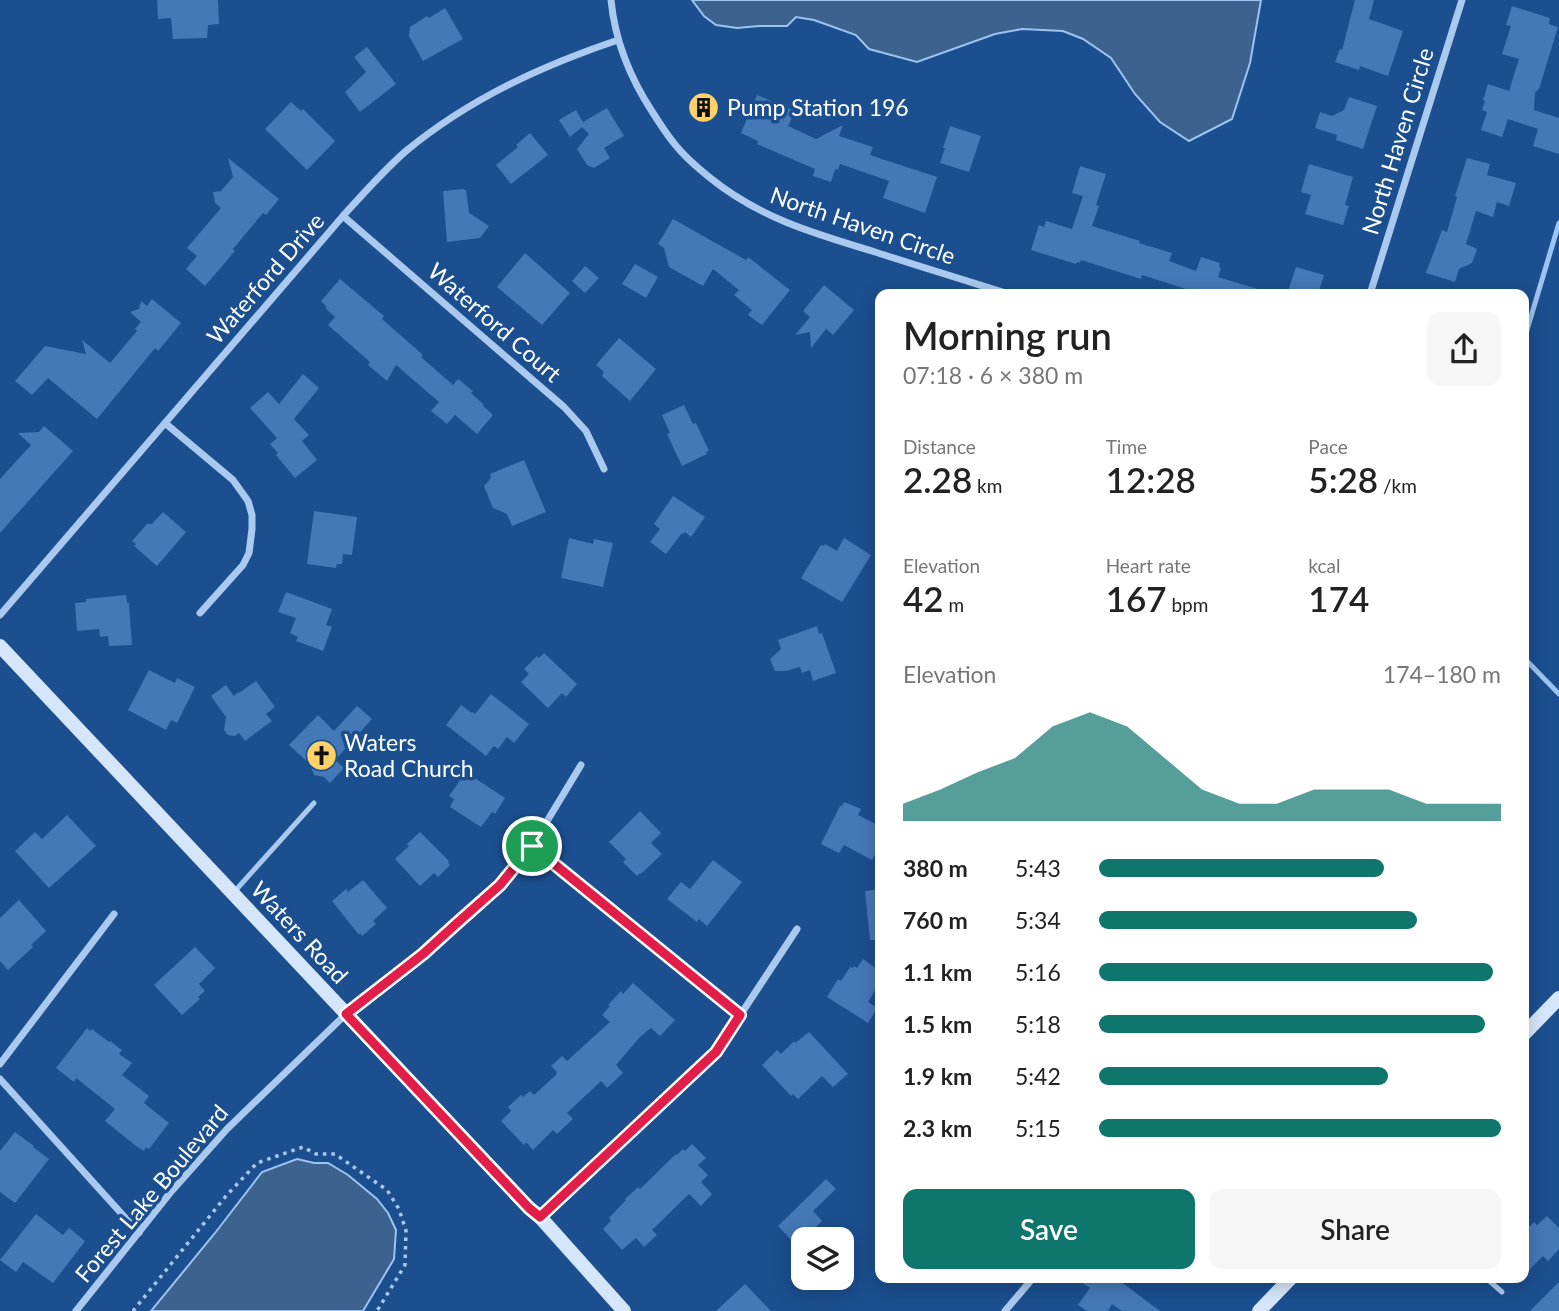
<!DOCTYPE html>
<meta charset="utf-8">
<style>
body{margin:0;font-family:Lato,sans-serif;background:#f6f6f6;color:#222;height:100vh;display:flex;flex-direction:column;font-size:26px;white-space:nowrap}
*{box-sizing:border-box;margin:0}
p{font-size:23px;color:#767676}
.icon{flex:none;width:38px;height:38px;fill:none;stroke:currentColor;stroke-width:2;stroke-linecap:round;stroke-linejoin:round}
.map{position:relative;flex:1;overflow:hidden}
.side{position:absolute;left:875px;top:289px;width:654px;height:994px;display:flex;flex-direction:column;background:#fff;border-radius:14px;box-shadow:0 4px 18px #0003}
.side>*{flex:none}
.buttons{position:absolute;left:791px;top:1227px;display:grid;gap:14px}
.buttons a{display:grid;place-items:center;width:63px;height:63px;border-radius:14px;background:#fff;box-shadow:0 4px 18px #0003;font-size:35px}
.pin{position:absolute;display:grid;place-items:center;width:60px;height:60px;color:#fff;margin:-30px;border:4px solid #fff;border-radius:50%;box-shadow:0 2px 7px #0007}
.round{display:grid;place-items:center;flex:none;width:74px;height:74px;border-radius:14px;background:#f6f6f6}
.head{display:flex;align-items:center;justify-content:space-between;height:119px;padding:0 28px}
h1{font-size:38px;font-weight:600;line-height:52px}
.stats{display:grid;grid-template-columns:repeat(3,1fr);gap:10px;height:119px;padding:7px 28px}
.stats div{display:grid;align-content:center}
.stats b{font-size:35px;font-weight:600}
.stats small{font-size:19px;font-weight:400}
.stats p{font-size:19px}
.chart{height:196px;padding:14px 28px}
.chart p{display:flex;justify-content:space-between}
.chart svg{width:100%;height:126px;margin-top:7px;fill:#0f766e;opacity:.7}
.action{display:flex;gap:14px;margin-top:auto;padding:14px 28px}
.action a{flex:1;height:80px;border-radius:14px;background:#0f766e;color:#fff;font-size:28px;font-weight:600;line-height:80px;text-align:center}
.action a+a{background:#f6f6f6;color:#222}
ul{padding:0 28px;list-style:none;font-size:23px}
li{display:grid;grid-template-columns:112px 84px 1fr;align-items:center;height:52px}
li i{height:18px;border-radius:9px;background:#0f766e}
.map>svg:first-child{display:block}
</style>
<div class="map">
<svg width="1559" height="1311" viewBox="0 0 1559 1311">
<rect width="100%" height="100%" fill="#1b4f8f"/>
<!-- water -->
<g fill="#3c6290" stroke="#9cc4f0" stroke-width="2">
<path d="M692 0H1261L1250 63 1232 119 1189 141 1160 122 1135 94 1111 58 1083 39 1063 31 1022 29 995 34 917 62 869 49 856 35 814 20 796 17 787 26H759L737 28 716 25 704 16Z"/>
<path d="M297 1159 314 1163H328L348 1175 377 1199 388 1213 396 1230 394 1259 363 1311H151L215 1233 262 1172Z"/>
</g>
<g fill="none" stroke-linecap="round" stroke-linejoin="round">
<!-- stream -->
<g stroke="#9cc4f0" stroke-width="5">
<path d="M1524 340 1559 223"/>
<path d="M1524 658 1559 694"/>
</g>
</g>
<!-- building -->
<g fill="#4478b7">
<path d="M157 0H218L219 24 208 25 207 38 173 39 171 18 158 19Z"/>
<path d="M1355 0H1374L1369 19 1403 31 1388 76 1360 66 1359 70 1335 62 1340 49 1342 50Z"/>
<path d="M1512 6 1550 18 1549 24 1558 27 1539 89 1535 92 1534 110 1559 118V154L1533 146 1538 129 1508 119 1502 137 1481 130 1487 112 1482 110 1485 101 1483 100 1488 84 1509 91 1519 59 1502 54 1511 26 1506 25Z"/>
<path d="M445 8 463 39 423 61 409 36 410 27 427 16 429 18Z"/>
<path d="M367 47 396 84 360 112 345 92 366 72 354 57Z"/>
<path d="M757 95 795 111 788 126 816 139 843 125 839 136 873 147 870 155 937 177 925 213 883 198 889 181 840 164 838 170 835 169 831 182 813 176 815 169 757 144 758 141 741 133Z"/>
<path d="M1349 97 1377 106 1363 149 1336 140 1337 135 1315 128 1320 112 1332 116 1344 110Z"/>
<path d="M291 102 301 111 303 109 335 141 307 170 265 129Z"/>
<path d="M607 108 624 136 604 148 610 158 594 168 587 165 577 149 589 134 582 127 570 137 559 120 576 110 583 122Z"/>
<path d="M950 126 981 136 969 172 940 163 945 148H943Z"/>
<path d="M530 133 548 155 511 184 496 165 518 147 516 145Z"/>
<path d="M228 158 279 199 266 215 263 213 233 249 235 251 205 286 186 269 197 256 187 248 221 208 215 203 213 192 221 191 233 177Z"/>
<path d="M1467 158 1490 164 1487 175 1516 183 1509 206 1497 202 1493 217 1476 211 1466 244 1477 249 1472 263 1459 269 1455 282 1426 273 1442 230 1447 232 1457 197 1455 196Z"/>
<path d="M1309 164 1353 177 1345 205 1349 206 1343 225 1305 214 1311 195 1301 192Z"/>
<path d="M1080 166 1106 174 1096 205 1099 206 1092 226 1140 241 1139 243 1172 253 1169 261 1196 271 1201 257 1220 263 1219 267 1221 268 1218 277 1261 290 1260 294H1187L1189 290 1142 275 1141 279 1081 260 1080 263 1077 262 1076 264 1031 250 1039 225 1044 227 1046 221 1072 229 1083 196 1072 193Z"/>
<path d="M464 189V190H466L469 213 489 226 480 238 447 242 443 191Z"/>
<path d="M673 219 746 260 748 257 790 290 762 325 748 315 752 310 734 295 739 290 713 269 703 286 669 267 664 248 658 244Z"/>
<path d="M525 253 570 293 542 325 497 287Z"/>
<path d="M635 264 658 277 646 298 622 284Z"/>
<path d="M585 266 599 278 585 293 572 281Z"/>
<path d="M1296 267 1324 275 1318 294H1287Z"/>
<path d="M340 279 384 316 382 319 423 355 421 357 453 385 458 379 473 391 471 393 483 404V406L493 415 477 434 455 415 447 424 431 411 439 402 396 365 387 381 368 365 370 362 328 325 335 317 326 309V306L321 301Z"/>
<path d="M824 285 854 310 833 335 826 329 811 348 810 332 795 335 810 317 803 311Z"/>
<path d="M152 299 181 323 158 351 155 348 97 419 48 378 32 395 15 381 45 346 86 354 82 340 110 363 137 331 135 329 141 322 130 312 139 309 141 301 147 306Z"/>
<path d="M619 338 656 369 630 401 602 376 604 372 596 365Z"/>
<path d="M303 374 319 388 294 419 309 435 302 441 317 460 295 478 276 455 278 453 270 444 277 438 250 408 268 392 279 404Z"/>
<path d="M684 405 693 424 696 423 709 451 706 452 707 454 682 466 667 434 670 433 662 415Z"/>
<path d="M44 426 73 451 0 533V479L31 445 18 433 39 432Z"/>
<path d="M524 460 546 512 512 526 507 514 493 508 484 486 491 478 490 474Z"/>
<path d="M673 496 705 517 691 537 685 532 683 534 682 533 666 554 650 542 660 529 654 524Z"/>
<path d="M314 511 357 517 352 555 343 554 342 564H337L336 568 307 564Z"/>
<path d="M163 512 186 532 157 566 134 546 136 544 132 541 147 524H152Z"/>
<path d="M569 538 593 544 594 539 613 543 603 587 561 578Z"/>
<path d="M844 538 871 555 842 602 801 578 821 545 824 546 825 544 837 551Z"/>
<path d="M286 592 332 609 326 625 332 627 323 651 296 641 298 637 290 633 296 618 278 612Z"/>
<path d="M126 595 127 603H129L132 645 109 646 108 636 100 637 99 629 77 631 75 603 86 602V599Z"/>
<path d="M817 626 819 634 822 633 836 673 813 681 810 670 802 673 800 667 786 671H775L770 659 781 649 778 640Z"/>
<path d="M544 653 577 684 566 697 562 693 548 708 521 682 529 674 524 669 537 656 539 658Z"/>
<path d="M149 670 175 683 177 678 195 687 177 723 171 720 166 730 128 710Z"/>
<path d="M256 681 275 707 266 714 272 721 245 741 239 733 235 736 228 735 224 730 226 717 211 696 226 685 234 696 238 692 239 693Z"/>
<path d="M491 694 529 724 514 743 507 737 498 749 494 746 486 756 446 725 461 705 472 713 473 712 475 714Z"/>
<path d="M357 706 372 719 335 760 344 768 330 783 324 777 314 775 310 764 289 745 318 715 334 731Z"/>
<path d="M467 773 505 798 495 814 492 812 481 827 450 807 454 799 449 796 461 779 463 780Z"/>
<path d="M844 802 861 809 858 815 880 826V845L872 860 844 845 839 853 821 844 840 806H842Z"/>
<path d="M640 811 661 833 651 843 662 854 641 874 640 873 637 876 623 862 626 859 609 842Z"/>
<path d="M67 815 96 846 49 888 15 851 35 832 42 839Z"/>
<path d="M420 832 449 861 448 863 450 865 438 877 434 873 420 886 395 859 409 846 407 844Z"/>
<path d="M713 860 742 882 707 926 699 919 697 922 667 899 681 882 690 889Z"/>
<path d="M363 880 387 908 373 921 376 924 362 936 360 933 359 935 332 901 346 889 348 892Z"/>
<path d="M880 889V940H870L865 891Z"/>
<path d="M19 900 46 931 31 945 33 947 8 970 0 961V918Z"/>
<path d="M195 947 215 968 199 984 205 991 198 997 200 999 182 1015 154 985Z"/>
<path d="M863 959 880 971V982L868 1002 877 1008 868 1023 827 997 838 979 841 981 850 967 853 968 854 966 857 968Z"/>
<path d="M633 983 675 1020 660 1036 651 1028 640 1037 616 1065 623 1073 607 1088 601 1081 567 1113 573 1119 557 1134 553 1130 533 1150 526 1142 524 1145 501 1121 511 1111 508 1107 521 1095 523 1097 530 1091 534 1095 556 1075 557 1072 551 1066 562 1056 567 1061 610 1022 602 1015 610 1006 608 1005 621 991 623 994Z"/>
<path d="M87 1028 90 1031 92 1029 109 1042 110 1041 122 1050 119 1054 132 1063 122 1075 149 1096 144 1103 169 1123 149 1149 146 1147 144 1151 136 1146 105 1121 115 1109 76 1078 74 1082 56 1068Z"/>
<path d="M809 1032 848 1074 833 1087 822 1076 798 1099 793 1094 791 1096 762 1065 777 1050 781 1054 794 1041 795 1043Z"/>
<path d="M15 1132 34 1146 33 1147 49 1159 15 1203 0 1192V1151Z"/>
<path d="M692 1144 706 1158 698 1165 708 1175 701 1182 712 1194 701 1206 689 1194 652 1230 657 1235 644 1247 636 1238 622 1250 603 1229 611 1221 609 1218 626 1200 625 1199 638 1187 640 1189 676 1154 677 1155 683 1149 685 1151Z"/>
<path d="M826 1179 836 1189 813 1211 822 1221 797 1246 778 1226Z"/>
<path d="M36 1214 63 1235 69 1228 85 1241 53 1283 23 1262 16 1272 0 1260Z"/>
<path d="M1547 1216 1559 1228V1249L1548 1261 1543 1256 1524 1275V1232L1534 1222 1537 1225Z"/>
<path d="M1075 1278H1116L1160 1311H1122L1112 1304 1108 1311H1087L1078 1305 1090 1288Z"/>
<path d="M1559 1282V1311H1530Z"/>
<path d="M745 1284 771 1311H716Z"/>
</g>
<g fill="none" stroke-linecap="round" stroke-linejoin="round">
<!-- path -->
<path stroke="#a9c9ee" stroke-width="3.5" stroke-dasharray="3.5 5" stroke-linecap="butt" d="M133 1311 226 1196 257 1163 303 1147 316 1154H335L387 1190 399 1209 406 1231 405 1265 377 1311"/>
<!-- lane -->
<g stroke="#a9c9ee" stroke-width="5">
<path d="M235 891 314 803"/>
<path d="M1486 1278 1502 1292"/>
</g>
<!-- street -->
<g stroke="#a9c9ee" stroke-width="7">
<path d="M611 0C615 42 630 78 653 113 661 125 668 137 678 148 687 159 698 168 709 177 758 217 812 233 872 251 918 266 964 280 1009 294"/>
<path d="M343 216 564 407 586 431 604 469"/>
<path d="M1370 294 1462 0"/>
<path d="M165 423 233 480 248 501 252 515V529L249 553 243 565 200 613"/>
<path d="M0 615 343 216C363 194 383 171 406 151 469 99 541 66 618 40"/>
<path d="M532 846 740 1015"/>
<path d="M0 1064 114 914"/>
<path d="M0 1079 139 1233"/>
<path d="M540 1217 716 1052 797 929"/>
<path d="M76 1311 170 1193 227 1129 346 1014 423 954 500 885 532 846 581 765"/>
<path d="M1005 1311 1033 1278"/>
</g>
<!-- secondary -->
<g stroke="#d6e6fa" stroke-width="14">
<path d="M0 646 529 1208 540 1217 624 1311"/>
<path d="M1524 1034 1559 998"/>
<path d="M1259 1311 1291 1278"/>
</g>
</g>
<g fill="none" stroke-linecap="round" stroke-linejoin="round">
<defs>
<path id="route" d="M532 846 740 1015 716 1052 540 1217 529 1208 346 1014 423 954 456 924 500 885Z"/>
</defs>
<!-- route casing -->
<use href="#route" stroke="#fff" stroke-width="14"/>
<!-- route -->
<use href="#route" stroke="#e11d48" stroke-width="9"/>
</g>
<!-- icons -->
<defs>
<symbol id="building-disc" viewBox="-11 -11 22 22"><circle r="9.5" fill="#ffd166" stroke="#1b4f8f"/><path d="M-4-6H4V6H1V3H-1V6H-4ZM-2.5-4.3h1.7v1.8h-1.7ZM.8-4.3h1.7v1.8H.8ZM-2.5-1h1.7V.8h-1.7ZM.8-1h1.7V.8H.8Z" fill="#111"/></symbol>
<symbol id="church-disc" viewBox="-11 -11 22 22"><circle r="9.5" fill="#ffd166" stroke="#1b4f8f"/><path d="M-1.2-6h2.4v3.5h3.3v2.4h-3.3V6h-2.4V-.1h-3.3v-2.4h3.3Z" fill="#111"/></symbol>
</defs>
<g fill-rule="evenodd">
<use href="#building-disc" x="686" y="90" width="35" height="35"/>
<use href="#church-disc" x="304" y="738" width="35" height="35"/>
</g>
<g text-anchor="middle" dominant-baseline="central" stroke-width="7" stroke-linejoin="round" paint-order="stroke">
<!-- poi labels -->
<g font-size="23" fill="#fff" stroke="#1b4f8f" text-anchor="start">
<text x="727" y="107">Pump Station 196</text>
<text x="344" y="742">Waters<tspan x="344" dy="26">Road Church</tspan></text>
</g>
<!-- street labels -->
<g font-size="23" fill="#fff" stroke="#1b4f8f">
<text transform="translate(1397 141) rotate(-73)">North Haven Circle</text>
<text transform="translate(863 225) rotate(19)">North Haven Circle</text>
<text transform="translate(265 278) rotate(-49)">Waterford Drive</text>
<text transform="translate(495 322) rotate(41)">Waterford Court</text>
<text transform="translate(300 932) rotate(47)">Waters Road</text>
<text transform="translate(151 1193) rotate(-50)">Forest Lake Boulevard</text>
</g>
</g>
</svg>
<div class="buttons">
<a><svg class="icon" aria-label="layers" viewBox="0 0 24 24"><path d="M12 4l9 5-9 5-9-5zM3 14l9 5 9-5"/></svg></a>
</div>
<div class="pin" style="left:532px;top:846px;background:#1e9e55"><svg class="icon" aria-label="arrive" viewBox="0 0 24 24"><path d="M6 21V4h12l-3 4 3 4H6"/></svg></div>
<section class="side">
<div class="head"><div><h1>Morning run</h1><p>07:18 · 6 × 380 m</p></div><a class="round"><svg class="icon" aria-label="share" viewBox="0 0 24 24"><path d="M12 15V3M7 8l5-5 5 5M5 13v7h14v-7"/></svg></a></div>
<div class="stats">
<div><p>Distance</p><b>2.28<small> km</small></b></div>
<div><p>Time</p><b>12:28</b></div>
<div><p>Pace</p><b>5:28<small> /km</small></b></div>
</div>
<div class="stats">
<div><p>Elevation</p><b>42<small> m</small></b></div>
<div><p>Heart rate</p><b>167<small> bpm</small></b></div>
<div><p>kcal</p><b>174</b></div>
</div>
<div class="chart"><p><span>Elevation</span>174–180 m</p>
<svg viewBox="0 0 160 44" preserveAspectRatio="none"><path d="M0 44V38L10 33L20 27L30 22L40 11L50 6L60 11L70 22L80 33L90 38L100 38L110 33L120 33L130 33L140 38L150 38L160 38V44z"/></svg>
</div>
<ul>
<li><b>380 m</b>5:43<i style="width:71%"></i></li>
<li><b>760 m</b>5:34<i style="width:79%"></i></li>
<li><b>1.1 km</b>5:16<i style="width:98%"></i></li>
<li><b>1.5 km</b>5:18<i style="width:96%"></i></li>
<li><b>1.9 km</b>5:42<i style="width:72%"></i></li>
<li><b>2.3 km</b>5:15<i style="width:100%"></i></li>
</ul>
<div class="action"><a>Save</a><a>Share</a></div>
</section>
</div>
